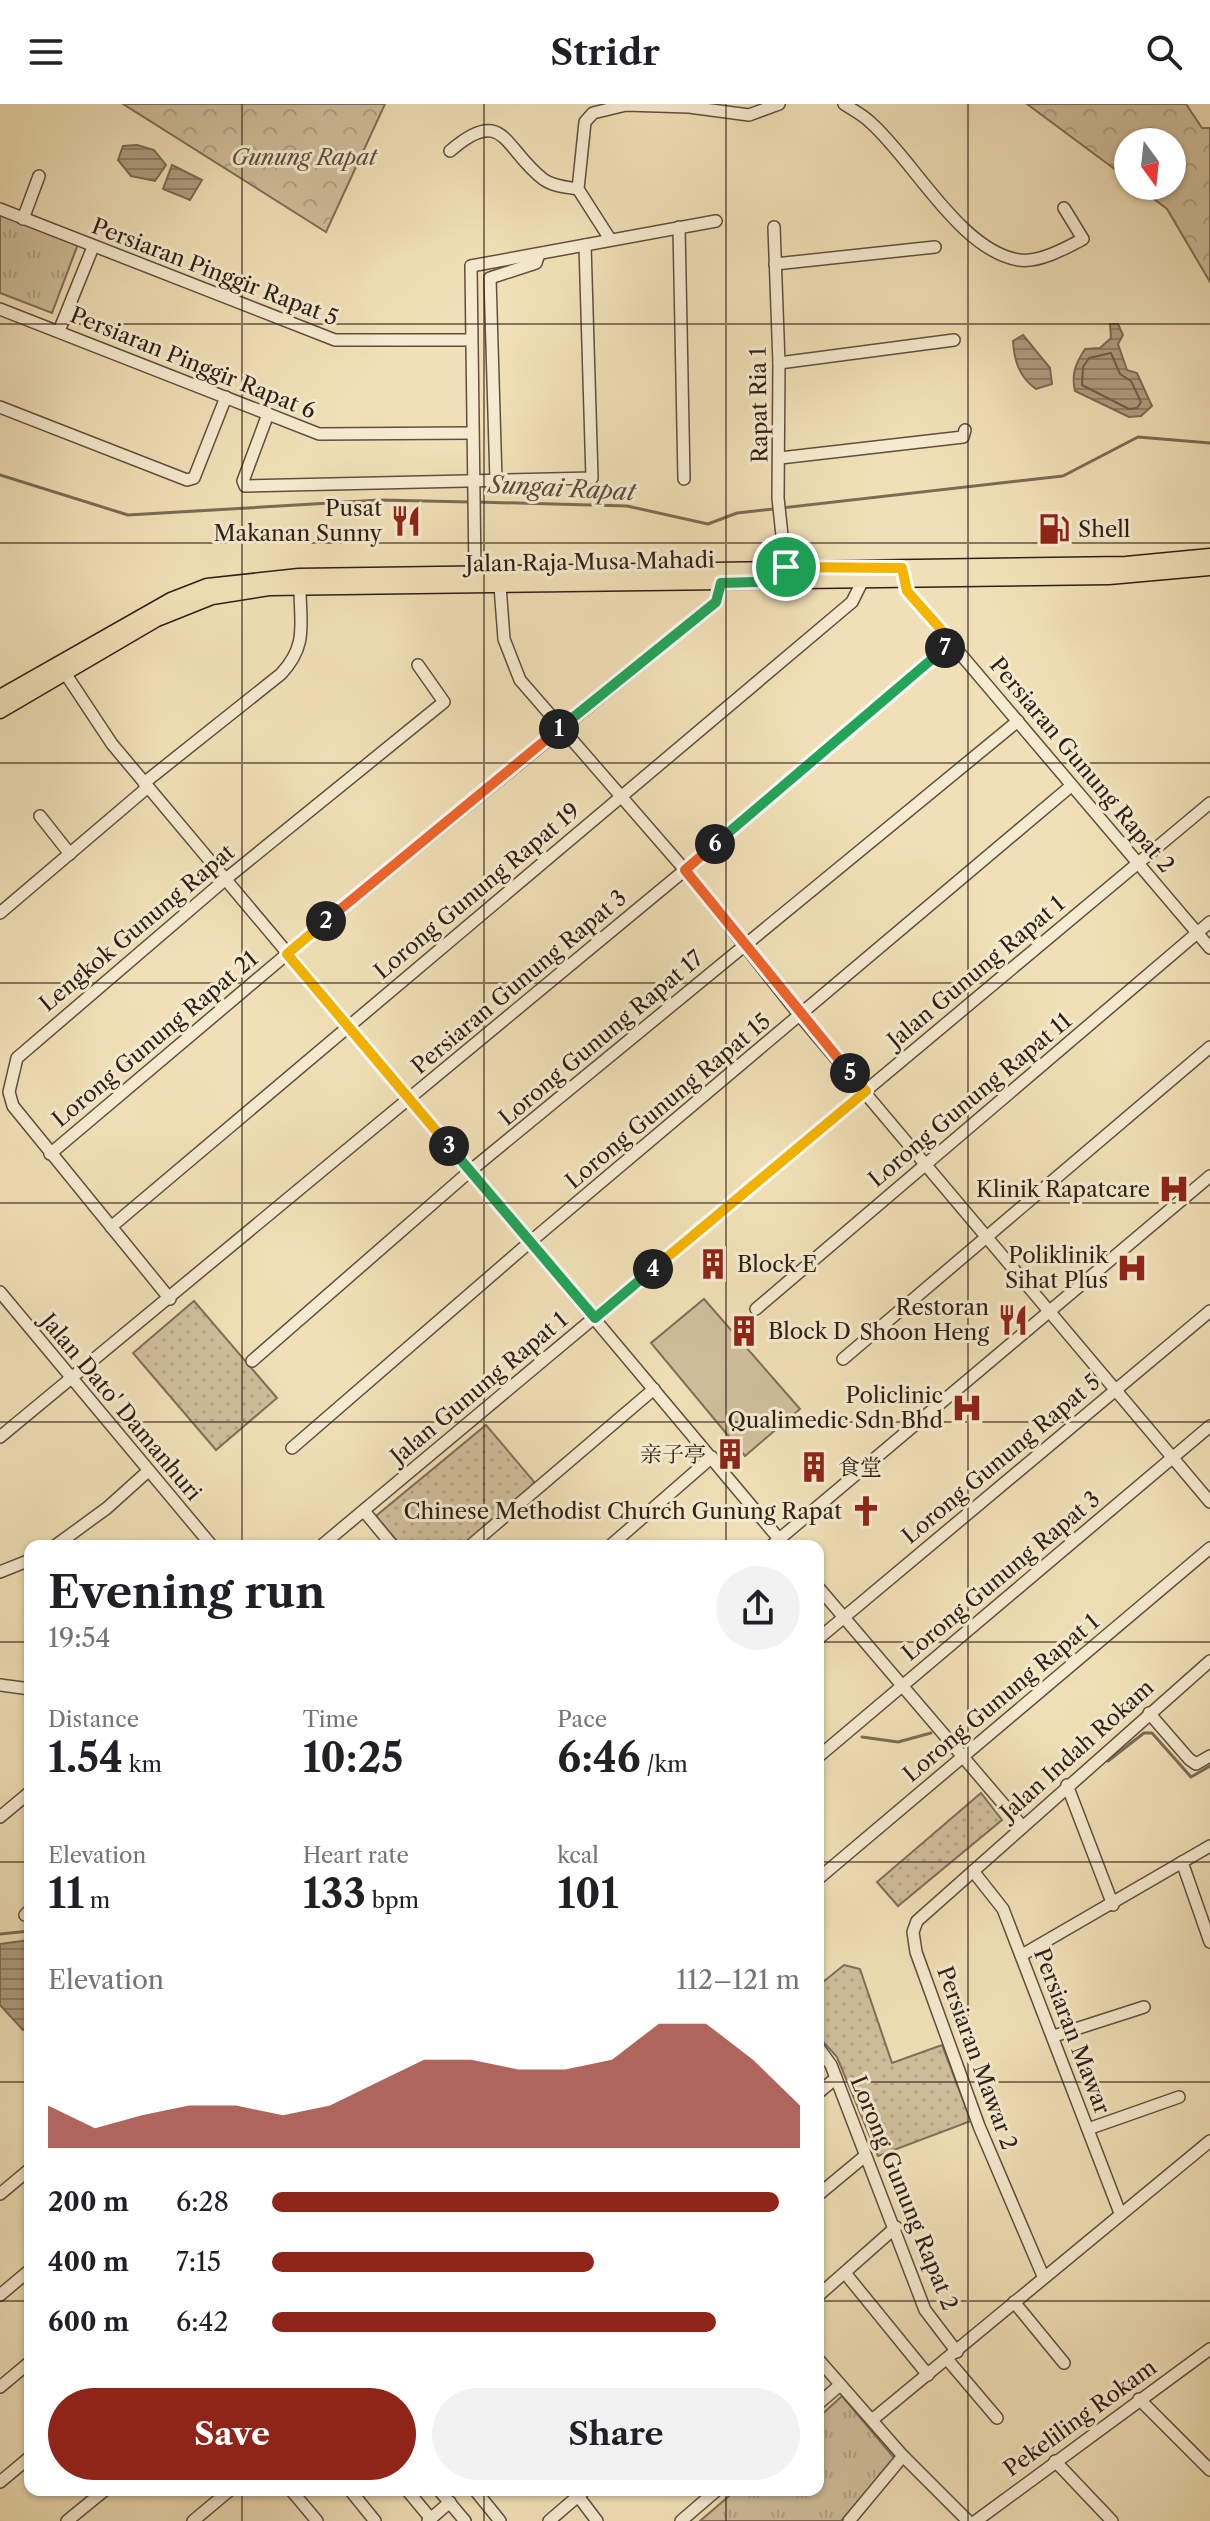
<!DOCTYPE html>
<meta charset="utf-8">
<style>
body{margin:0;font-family:"Libre Caslon Text","Noto Serif SC",serif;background:#f2f2f2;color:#202124;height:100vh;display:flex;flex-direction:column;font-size:30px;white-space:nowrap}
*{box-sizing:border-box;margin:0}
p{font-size:26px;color:#757577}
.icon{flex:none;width:44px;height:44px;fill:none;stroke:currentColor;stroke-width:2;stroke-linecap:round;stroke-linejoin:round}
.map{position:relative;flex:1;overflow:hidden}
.sheet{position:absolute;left:24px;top:1436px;width:800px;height:956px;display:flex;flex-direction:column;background:#fff;border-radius:16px;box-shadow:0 2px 6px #0004}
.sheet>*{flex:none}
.needle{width:52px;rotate:165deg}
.buttons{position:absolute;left:1114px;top:24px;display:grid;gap:16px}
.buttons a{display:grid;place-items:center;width:72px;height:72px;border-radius:50%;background:#fff;box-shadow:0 2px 6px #0004;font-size:40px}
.pin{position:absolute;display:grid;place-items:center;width:68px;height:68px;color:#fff;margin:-34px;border:4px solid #fff;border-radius:50%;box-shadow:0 2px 8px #0007}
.km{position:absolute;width:40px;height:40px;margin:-20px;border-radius:50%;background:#222;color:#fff;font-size:22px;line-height:40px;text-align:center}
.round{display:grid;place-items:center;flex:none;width:84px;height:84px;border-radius:42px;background:#f2f2f2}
.overview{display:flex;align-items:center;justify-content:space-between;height:136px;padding:0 24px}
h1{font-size:44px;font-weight:800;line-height:60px}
.metrics{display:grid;grid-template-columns:repeat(3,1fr);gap:12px;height:136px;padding:8px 24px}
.metrics div{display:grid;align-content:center}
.metrics b{font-size:40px;font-weight:800}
.metrics small{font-size:22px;font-weight:400}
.metrics p{font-size:22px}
.chart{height:224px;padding:16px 24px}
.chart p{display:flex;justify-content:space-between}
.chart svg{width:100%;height:144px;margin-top:8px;fill:#8f2418;opacity:.7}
.cta{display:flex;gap:16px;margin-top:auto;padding:16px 24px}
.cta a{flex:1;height:92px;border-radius:48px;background:#8f2418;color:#fff;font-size:32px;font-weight:800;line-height:92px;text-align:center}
.cta a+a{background:#f2f2f2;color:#202124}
ul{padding:0 24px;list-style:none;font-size:26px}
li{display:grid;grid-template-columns:128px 96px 1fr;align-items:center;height:60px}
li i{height:20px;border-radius:10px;background:#8f2418}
header{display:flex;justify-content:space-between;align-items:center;height:104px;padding:0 24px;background:#fff;font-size:36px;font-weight:800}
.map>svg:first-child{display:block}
</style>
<header><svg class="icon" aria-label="menu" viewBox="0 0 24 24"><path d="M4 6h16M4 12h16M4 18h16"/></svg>Stridr<svg class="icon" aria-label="search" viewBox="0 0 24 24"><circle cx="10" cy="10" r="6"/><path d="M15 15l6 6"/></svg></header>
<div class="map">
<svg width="1210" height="2417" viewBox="0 0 1210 2417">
<defs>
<pattern id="grass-dots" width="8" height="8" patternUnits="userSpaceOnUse" patternTransform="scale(2)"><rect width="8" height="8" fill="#d0bf9c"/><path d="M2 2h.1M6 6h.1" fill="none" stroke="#b3a486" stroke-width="1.8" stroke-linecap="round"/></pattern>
<pattern id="forest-crowns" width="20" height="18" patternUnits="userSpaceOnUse" patternTransform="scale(2)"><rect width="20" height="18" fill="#d0bf9c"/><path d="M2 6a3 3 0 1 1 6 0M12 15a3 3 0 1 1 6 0" fill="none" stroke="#b3a486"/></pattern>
<pattern id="park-tufts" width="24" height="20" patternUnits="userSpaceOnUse" patternTransform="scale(2)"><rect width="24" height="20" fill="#d0bf9c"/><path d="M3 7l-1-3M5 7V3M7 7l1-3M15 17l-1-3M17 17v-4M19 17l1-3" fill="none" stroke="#b3a486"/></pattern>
<pattern id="water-rules" width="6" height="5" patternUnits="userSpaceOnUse" patternTransform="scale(2)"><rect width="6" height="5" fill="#af9e80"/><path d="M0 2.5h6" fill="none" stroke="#8f8068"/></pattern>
</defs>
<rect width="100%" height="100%" fill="#f1e0b7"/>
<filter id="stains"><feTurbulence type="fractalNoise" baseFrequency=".0025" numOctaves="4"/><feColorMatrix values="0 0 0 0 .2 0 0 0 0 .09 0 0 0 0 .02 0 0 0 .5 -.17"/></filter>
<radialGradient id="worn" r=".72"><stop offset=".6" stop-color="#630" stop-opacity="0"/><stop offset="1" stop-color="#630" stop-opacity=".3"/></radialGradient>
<!-- grass -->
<g fill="url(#grass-dots)" stroke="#806f59" stroke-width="2">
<path d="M194 1197 277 1294 216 1346 133 1249Z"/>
<path d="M486 1321 536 1380 461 1442H401L376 1412Z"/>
<path d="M981 1689 1002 1716 898 1802 877 1778Z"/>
<path d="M844 1861 860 1865 892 1959 942 1941 971 2017 878 2052 837 1953 818 1932V1882Z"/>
</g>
<!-- forest -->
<g fill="url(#forest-crowns)" stroke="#806f59" stroke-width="2">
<path d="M123 0H385L326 128Z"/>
<path d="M1027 0H1186L1202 24H1210V178L1167 105 1137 82H1172V38H1128V75Z"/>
</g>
<!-- park -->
<g fill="url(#park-tufts)" stroke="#806f59" stroke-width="2">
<path d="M0 111 78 140 52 209 0 189Z"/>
<path d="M842 2292 896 2356 841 2417H700L736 2386H818V2314Z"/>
</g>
<!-- garden -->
<path fill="#d0bf9c" stroke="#806f59" stroke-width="2" d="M704 1195 800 1305 745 1352 651 1239Z"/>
<!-- water -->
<g fill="url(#water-rules)" stroke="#7c6b56" stroke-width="2">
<path d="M137 41 154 46 166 61 155 77 131 72 118 56 123 42Z"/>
<path d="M172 61 202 76 190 96 163 85Z"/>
<path d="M1110 220H1118L1123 231 1118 240 1127 266 1137 269 1152 302 1141 312 1129 313 1075 287C1071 270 1076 259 1085 245L1100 244 1111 234Z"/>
<path d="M1023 231 1050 264 1052 280 1036 285C1019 273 1014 256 1013 237Z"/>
<path d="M30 1836V1923L23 1926 0 1901V1840Z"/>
</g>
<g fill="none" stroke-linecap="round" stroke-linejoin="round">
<!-- shore -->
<path stroke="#6f5e4b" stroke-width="2" d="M1111 249 1120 270 1131 277 1141 298 1137 304 1129 305 1082 281 1083 263 1089 254Z"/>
<!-- stream -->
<g stroke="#7c6b56" stroke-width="3">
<path d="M0 371 128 411 380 396 470 398"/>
<path d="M477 398 627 402 708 420 737 409 1063 372 1138 333 1210 339"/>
<path d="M862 1633 898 1638 931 1629"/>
<path d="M818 1640 822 1639"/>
<path d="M1108 1657 1144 1629H1152L1191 1673 1210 1662"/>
<path d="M0 1830 30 1827"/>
</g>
<defs>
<g id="minor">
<path d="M844 0C853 6 863 11 870 18 912 54 960 147 1019 156 1039 159 1066 144 1083 135L1064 104"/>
<path d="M450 47C504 0 504 45 543 75 552 82 566 83 578 85"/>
<path d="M0 105 335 236H469"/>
<path d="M23 115 39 72"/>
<path d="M679 123 684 375"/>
<path d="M774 123 779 259 778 394 786 469"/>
<path d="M610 135 578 85 585 18 593 9 626 1 689 3 749 11 779 0"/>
<path d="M775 160 935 143"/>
<path d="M0 205 319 330 471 329"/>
<path d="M59 227 93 143"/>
<path d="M779 259 954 236"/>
<path d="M0 303 187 376 194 374 226 293"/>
<path d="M268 310 243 377 245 382 592 374 585 141"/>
<path d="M780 354 963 333 965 326"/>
<path d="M496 377 490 174 536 159 539 150"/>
<path d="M902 469 907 487 1210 844"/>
<path d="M475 470 471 162 716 117"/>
<path d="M500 482 504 535 520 576 685 766 801 913 1210 1398"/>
<path d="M61 563 112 640 785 1442"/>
<path d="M144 679 281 570C308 541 300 521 300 483"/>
<path d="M40 712 70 750"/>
<path d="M0 809 148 683"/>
<path d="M50 1050 287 850 716 498 721 479"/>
<path d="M111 1123 852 498 863 476"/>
<path d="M0 1188 212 1442"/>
<path d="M170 1195 13 1002 9 988 17 954 227 774 444 598 418 561"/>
<path d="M756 1205 1210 818"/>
<path d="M843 1255 1210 943"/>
<path d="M252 1257 470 1067 1018 617"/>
<path d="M0 1333 685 766 952 538"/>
<path d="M292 1344 530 1138 1071 682"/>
<path d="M364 1407 393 1442"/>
<path d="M55 1442 107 1404 147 1368"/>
<path d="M321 1442 1210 699"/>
<path d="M470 1442 654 1285"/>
<path d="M610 1442 712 1353"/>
<path d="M771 1442 1210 1072"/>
<path d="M0 1468 30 1456"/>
<path d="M818 1483 1022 1722"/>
<path d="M818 1535 1210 1207"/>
<path d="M0 1581 30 1585"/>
<path d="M1149 1609 1189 1655 1196 1660 1210 1652"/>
<path d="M818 1653 1210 1322"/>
<path d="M1067 1681 1113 1801"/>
<path d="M0 1713 30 1688"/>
<path d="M1182 1758 1210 1838"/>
<path d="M973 1767 1003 1805 1120 2109"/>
<path d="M818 1775 1210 1444"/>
<path d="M25 1811 30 1806"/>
<path d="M1022 1851 1210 1742"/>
<path d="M1054 1932 1144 1903"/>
<path d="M818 1943 831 1961 925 2206 957 2248"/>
<path d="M818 1989 836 1974"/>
<path d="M1088 2025 1179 1993"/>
<path d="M0 2090 30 2065"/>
<path d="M818 2091 865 2052"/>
<path d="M845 2169 928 2271"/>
<path d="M1043 2172 979 2022 916 1848 913 1828 917 1817 1210 1557"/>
<path d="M0 2191 30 2166"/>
<path d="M818 2192 896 2123"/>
<path d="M1014 2198 1064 2259"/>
<path d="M818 2255 903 2352 968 2417"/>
<path d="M947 2255 997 2314"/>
<path d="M0 2283 30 2258"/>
<path d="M1139 2295 1210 2366"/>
<path d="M818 2300 840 2281"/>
<path d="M872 2316 1210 2037"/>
<path d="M1055 2357 1112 2417"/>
<path d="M0 2378 30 2353"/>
<path d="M291 2386 317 2417"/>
<path d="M350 2386 375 2417"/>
<path d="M407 2386 431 2415"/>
<path d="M439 2386 465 2417"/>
<path d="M475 2386 500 2417"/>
<path d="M578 2392 597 2417"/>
<path d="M67 2417 105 2386"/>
<path d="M193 2417 230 2386"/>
<path d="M428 2417 450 2398"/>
<path d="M549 2417 585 2386"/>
<path d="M681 2417 717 2386"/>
<path d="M849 2417 903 2352"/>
<path d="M976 2417 1210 2245"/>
</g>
<g id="major">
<path d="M0 593 171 496 207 482 299 472 1126 460 1210 452"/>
<path d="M0 607 157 515 212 493 269 484 1109 473 1210 464"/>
</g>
</defs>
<!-- minor casing -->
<use href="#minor" stroke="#604f3e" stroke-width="14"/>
<!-- major casing -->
<use href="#major" stroke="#2f1f16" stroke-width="17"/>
<!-- minor -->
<use href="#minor" stroke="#f6ebd0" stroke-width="11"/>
<!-- major -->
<use href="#major" stroke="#f1e0b7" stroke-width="14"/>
</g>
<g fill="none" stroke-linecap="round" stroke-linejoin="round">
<defs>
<path id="split-1" d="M559 625 716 498 721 479 787 477 786 463"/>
<path id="split-2" d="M326 817 559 625"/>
<path id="split-3" d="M326 817 287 850 449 1042"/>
<path id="split-4" d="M449 1042 595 1214 653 1165"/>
<path id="split-5" d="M653 1165 866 987 850 969"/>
<path id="split-6" d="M715 740 685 766 850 969"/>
<path id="split-7" d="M715 740 945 544"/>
<path id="split-8" d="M786 463 902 464 907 487 952 538 945 544"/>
</defs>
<!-- split-1 casing -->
<use href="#split-1" stroke="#fff" stroke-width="16"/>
<!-- split-2 casing -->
<use href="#split-2" stroke="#fff" stroke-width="16"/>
<!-- split-3 casing -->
<use href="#split-3" stroke="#fff" stroke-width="16"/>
<!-- split-4 casing -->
<use href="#split-4" stroke="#fff" stroke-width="16"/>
<!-- split-5 casing -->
<use href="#split-5" stroke="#fff" stroke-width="16"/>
<!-- split-6 casing -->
<use href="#split-6" stroke="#fff" stroke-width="16"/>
<!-- split-7 casing -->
<use href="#split-7" stroke="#fff" stroke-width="16"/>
<!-- split-8 casing -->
<use href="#split-8" stroke="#fff" stroke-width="16"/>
<!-- split-1 -->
<use href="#split-1" stroke="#22a559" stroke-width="10"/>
<!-- split-2 -->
<use href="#split-2" stroke="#f0652b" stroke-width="10"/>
<!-- split-3 -->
<use href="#split-3" stroke="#f5b400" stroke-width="10"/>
<!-- split-4 -->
<use href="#split-4" stroke="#22a559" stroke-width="10"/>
<!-- split-5 -->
<use href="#split-5" stroke="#f5b400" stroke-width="10"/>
<!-- split-6 -->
<use href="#split-6" stroke="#f0652b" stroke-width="10"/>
<!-- split-7 -->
<use href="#split-7" stroke="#22a559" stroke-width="10"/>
<!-- split-8 -->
<use href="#split-8" stroke="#f5b400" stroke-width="10"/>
</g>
<!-- grid -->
<path fill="none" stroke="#2f1f16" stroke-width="2" stroke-opacity="0.55" d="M242 0V1442M484 0V1442M726 0V1442M968 0V2417M0 220H1210M0 439H1210M0 659H1210M0 879H1210M0 1099H1210M0 1318H1210M0 1538H30M818 1538H1210M0 1758H30M818 1758H1210M0 1978H30M818 1978H1210M0 2197H30M818 2197H1210M242 2386V2417M484 2386V2417M726 2386V2417"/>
<!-- icons -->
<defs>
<symbol id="restaurant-bare" viewBox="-9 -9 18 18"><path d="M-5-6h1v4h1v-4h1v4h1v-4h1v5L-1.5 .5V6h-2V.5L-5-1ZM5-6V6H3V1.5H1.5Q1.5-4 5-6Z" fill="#8f2418" stroke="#f6ebd0" stroke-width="2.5" paint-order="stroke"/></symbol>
<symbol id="fuel-bare" viewBox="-9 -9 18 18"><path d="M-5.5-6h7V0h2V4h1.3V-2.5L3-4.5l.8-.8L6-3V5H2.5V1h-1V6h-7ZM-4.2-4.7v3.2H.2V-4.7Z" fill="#8f2418" stroke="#f6ebd0" stroke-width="2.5" paint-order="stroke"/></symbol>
<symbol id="hospital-bare" viewBox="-9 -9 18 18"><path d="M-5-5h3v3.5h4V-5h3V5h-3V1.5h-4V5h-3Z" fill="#8f2418" stroke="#f6ebd0" stroke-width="2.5" paint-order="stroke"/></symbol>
<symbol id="building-bare" viewBox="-9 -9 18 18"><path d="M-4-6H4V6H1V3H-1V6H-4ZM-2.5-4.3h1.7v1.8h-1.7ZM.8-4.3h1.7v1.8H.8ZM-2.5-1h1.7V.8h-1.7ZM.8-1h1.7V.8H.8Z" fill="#8f2418" stroke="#f6ebd0" stroke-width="2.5" paint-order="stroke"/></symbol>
<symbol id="church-bare" viewBox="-9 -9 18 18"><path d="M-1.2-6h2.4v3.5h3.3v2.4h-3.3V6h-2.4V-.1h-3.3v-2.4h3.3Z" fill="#8f2418" stroke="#f6ebd0" stroke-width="2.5" paint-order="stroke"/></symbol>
</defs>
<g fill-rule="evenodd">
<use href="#restaurant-bare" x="384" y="395" width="44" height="44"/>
<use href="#fuel-bare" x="1032" y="403" width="44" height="44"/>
<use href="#hospital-bare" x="1152" y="1063" width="44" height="44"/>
<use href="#building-bare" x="691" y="1138" width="44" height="44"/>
<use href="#hospital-bare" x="1110" y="1142" width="44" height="44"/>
<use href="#restaurant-bare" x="991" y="1194" width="44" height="44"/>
<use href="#building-bare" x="722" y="1205" width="44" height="44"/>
<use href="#hospital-bare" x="945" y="1282" width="44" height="44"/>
<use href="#building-bare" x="708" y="1328" width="44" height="44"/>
<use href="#building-bare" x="792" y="1341" width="44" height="44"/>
<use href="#church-bare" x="844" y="1385" width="44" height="44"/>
</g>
<g text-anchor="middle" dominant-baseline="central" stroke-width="6" stroke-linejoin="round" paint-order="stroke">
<!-- park labels -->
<g font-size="22" font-style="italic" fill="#5f4f3e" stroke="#f6ebd0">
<text x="304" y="53">Gunung Rapat</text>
</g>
<!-- street labels -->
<g font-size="22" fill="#2f1f16" stroke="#f6ebd0">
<text transform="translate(215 168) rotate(21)">Persiaran Pinggir Rapat 5</text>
<text transform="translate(193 259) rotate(22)">Persiaran Pinggir Rapat 6</text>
<text transform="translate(759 301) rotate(-91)">Rapat Ria 1</text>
<text transform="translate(590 458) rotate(-1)">Jalan Raja Musa Mahadi</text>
<text transform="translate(1082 661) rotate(50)">Persiaran Gunung Rapat 2</text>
<text transform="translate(477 787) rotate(-40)">Lorong Gunung Rapat 19</text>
<text transform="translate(137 824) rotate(-40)">Lengkok Gunung Rapat</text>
<text transform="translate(976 868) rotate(-40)">Jalan Gunung Rapat 1</text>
<text transform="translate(519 878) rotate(-40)">Persiaran Gunung Rapat 3</text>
<text transform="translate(601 934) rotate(-40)">Lorong Gunung Rapat 17</text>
<text transform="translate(155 935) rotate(-40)">Lorong Gunung Rapat 21</text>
<text transform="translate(970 996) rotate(-40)">Lorong Gunung Rapat 11</text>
<text transform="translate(668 997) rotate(-40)">Lorong Gunung Rapat 15</text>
<text transform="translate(479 1284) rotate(-40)">Jalan Gunung Rapat 1</text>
<text transform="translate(121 1303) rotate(50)">Jalan Dato' Damanhuri</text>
<text transform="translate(1001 1355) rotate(-40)">Lorong Gunung Rapat 5</text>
<text transform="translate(1001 1472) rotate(-40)">Lorong Gunung Rapat 3</text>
<text transform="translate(1001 1594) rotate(-40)">Lorong Gunung Rapat 1</text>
<text transform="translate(1077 1646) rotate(-42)">Jalan Indah Rokam</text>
<text transform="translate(1072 1927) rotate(69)">Persiaran Mawar</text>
<text transform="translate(977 1954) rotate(70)">Persiaran Mawar 2</text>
<text transform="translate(904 2089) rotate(68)">Lorong Gunung Rapat 2</text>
<text transform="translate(1080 2314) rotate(-36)">Pekeliling Rokam</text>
</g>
<!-- poi labels -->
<g font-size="22" fill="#2f1f16" stroke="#f6ebd0" text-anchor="end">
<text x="382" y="404">Pusat<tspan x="382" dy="25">Makanan Sunny</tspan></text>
<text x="1078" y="425" text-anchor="start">Shell</text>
<text x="1150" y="1085">Klinik Rapatcare</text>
<text x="1108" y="1151">Poliklinik<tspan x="1108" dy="25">Sihat Plus</tspan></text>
<text x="737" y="1160" text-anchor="start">Block E</text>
<text x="989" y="1203">Restoran<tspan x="989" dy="25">Shoon Heng</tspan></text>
<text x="768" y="1227" text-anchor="start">Block D</text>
<text x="943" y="1291">Policlinic<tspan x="943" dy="25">Qualimedic Sdn Bhd</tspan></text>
<text x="706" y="1350">亲子亭</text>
<text x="838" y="1363" text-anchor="start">食堂</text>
<text x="842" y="1407">Chinese Methodist Church Gunung Rapat</text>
</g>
<!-- water labels -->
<g font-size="24" font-style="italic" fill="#5c4b3b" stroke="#f6ebd0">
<text transform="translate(562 384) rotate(3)">Sungai Rapat</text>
</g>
</g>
<rect width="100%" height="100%" filter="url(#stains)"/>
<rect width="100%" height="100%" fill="url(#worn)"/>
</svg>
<div class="buttons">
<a><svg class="needle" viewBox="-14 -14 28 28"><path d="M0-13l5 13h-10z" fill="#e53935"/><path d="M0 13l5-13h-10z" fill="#757577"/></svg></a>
</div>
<div class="pin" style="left:786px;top:463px;background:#1e9e55"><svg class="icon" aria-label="arrive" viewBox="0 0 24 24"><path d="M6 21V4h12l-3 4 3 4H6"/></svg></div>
<b class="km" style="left:559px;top:625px">1</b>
<b class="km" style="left:326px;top:817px">2</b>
<b class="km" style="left:449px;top:1042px">3</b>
<b class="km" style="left:653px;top:1165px">4</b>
<b class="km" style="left:850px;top:969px">5</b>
<b class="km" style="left:715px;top:740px">6</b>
<b class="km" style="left:945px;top:544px">7</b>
<section class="sheet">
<div class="overview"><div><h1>Evening run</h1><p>19:54</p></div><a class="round"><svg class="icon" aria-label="share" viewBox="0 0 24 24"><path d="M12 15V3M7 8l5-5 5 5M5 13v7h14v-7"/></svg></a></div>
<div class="metrics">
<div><p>Distance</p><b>1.54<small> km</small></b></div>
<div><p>Time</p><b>10:25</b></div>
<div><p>Pace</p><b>6:46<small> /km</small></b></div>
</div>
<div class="metrics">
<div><p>Elevation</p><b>11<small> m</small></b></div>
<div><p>Heart rate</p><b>133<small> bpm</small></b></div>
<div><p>kcal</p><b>101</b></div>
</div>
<div class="chart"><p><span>Elevation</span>112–121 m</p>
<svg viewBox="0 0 160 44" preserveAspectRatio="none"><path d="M0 44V31L10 38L20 34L30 31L40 31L50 34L60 31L70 24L80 17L90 17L100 20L110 20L120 17L130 6L140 6L150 17L160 31V44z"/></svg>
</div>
<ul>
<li><b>200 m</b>6:28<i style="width:96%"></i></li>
<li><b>400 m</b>7:15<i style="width:61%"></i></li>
<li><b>600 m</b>6:42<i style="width:84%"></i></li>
</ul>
<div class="cta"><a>Save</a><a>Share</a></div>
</section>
</div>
